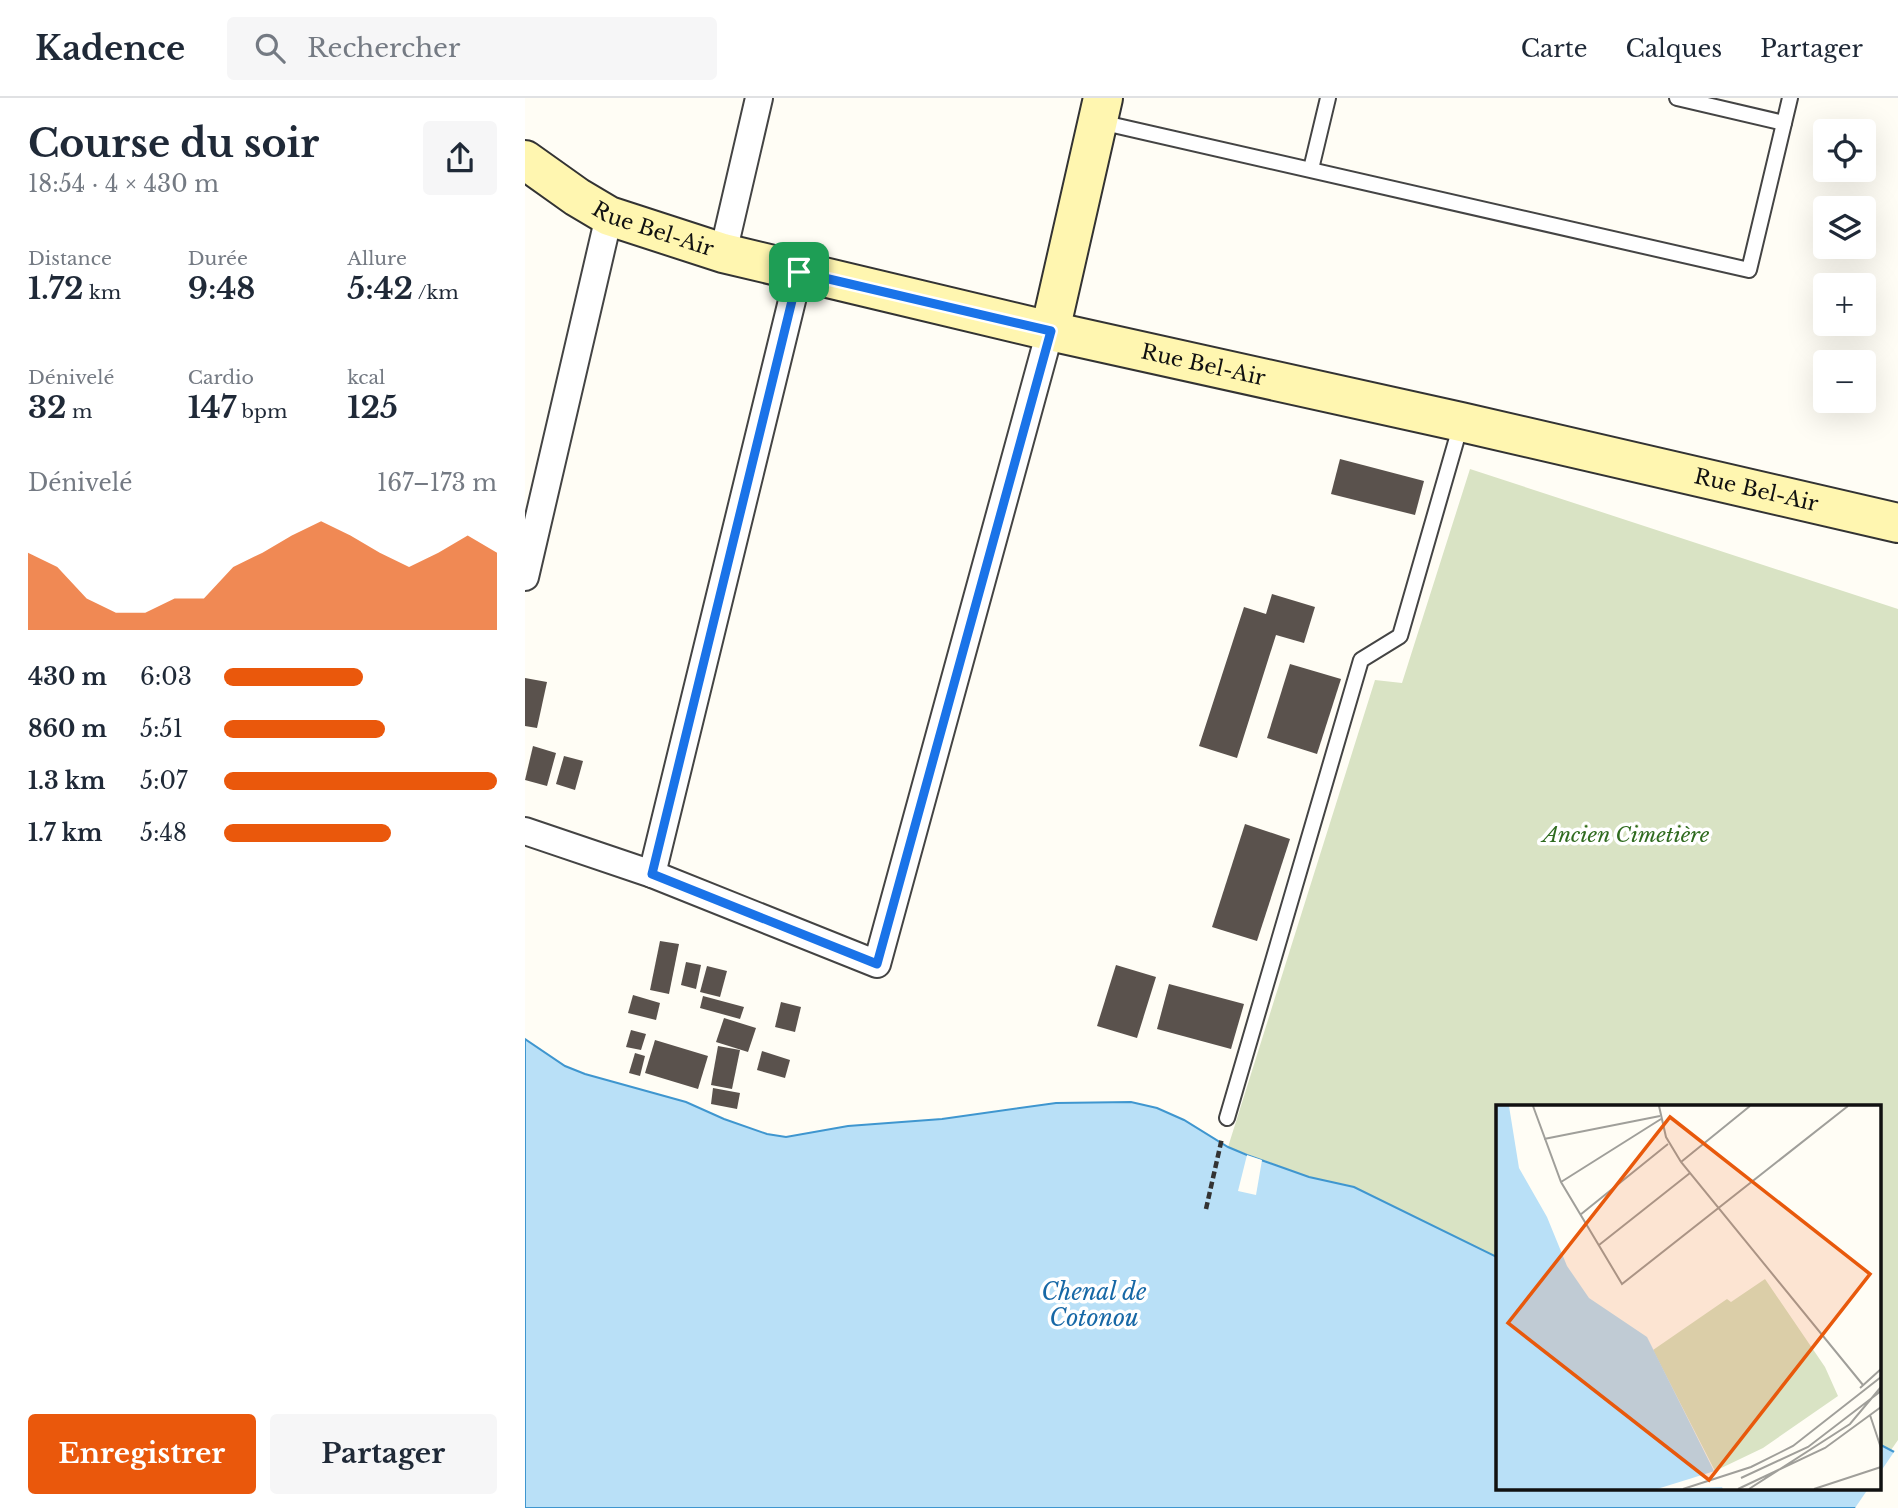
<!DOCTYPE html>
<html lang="fr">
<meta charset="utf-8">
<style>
body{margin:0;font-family:"Libre Baskerville",serif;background:#f6f6f7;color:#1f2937;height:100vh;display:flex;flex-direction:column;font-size:26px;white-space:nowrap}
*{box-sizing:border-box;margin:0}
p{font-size:23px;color:#747a83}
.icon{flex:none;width:38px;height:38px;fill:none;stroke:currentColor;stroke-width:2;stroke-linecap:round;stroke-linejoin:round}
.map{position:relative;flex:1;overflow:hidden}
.panel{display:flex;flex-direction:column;background:#fff;width:525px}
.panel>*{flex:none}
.tools{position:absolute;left:1288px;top:21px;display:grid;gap:14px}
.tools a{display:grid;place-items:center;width:63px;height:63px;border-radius:7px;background:#fff;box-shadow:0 7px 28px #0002;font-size:35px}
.pin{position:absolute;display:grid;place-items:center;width:60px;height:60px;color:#fff;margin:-30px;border-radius:14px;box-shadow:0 4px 10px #0006}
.round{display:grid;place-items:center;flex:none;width:74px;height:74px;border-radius:7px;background:#f6f6f7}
.headline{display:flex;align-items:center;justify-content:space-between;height:119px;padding:0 28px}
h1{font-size:38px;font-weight:800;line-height:52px}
.stats{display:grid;grid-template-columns:repeat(3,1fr);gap:10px;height:119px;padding:7px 28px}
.stats div{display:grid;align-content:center}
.stats b{font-size:30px;font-weight:800}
.stats small{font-size:19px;font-weight:400}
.stats p{font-size:19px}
.chart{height:196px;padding:14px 28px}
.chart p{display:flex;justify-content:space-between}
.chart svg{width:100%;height:126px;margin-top:7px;fill:#ea580c;opacity:.7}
.button{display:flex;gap:14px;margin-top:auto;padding:14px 28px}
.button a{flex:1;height:80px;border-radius:7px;background:#ea580c;color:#fff;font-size:28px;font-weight:800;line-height:80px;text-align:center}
.button a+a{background:#f6f6f7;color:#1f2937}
ul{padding:0 28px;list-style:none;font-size:23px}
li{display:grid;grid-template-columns:112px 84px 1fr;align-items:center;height:52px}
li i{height:18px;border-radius:9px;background:#ea580c}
header{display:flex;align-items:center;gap:42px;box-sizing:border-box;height:98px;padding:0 35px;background:#fff;border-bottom:2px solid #e0e1e3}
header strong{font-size:33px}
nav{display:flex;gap:38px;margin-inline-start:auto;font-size:24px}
.search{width:490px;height:63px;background:#f6f6f7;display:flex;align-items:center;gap:18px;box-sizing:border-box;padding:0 24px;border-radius:7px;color:#747a83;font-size:26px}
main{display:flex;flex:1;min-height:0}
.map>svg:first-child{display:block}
</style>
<header>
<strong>Kadence</strong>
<div class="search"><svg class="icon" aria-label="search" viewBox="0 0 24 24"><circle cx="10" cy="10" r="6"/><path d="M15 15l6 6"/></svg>Rechercher</div>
<nav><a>Carte</a><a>Calques</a><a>Partager</a></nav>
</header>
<main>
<section class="panel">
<div class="headline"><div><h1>Course du soir</h1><p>18:54 · 4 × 430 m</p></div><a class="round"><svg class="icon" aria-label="share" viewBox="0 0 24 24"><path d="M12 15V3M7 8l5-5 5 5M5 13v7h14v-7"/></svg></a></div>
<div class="stats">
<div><p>Distance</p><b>1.72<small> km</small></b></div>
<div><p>Durée</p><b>9:48</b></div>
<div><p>Allure</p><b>5:42<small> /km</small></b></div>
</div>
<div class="stats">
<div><p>Dénivelé</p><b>32<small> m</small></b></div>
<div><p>Cardio</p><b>147<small> bpm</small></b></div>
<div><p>kcal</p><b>125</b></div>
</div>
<div class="chart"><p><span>Dénivelé</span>167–173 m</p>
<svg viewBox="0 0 160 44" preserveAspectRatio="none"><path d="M0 44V17L10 22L20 33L30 38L40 38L50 33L60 33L70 22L80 17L90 11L100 6L110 11L120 17L130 22L140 17L150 11L160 17V44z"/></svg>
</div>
<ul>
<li><b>430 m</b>6:03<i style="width:51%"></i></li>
<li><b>860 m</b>5:51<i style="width:59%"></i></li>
<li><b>1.3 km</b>5:07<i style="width:100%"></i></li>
<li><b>1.7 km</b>5:48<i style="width:61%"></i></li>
</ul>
<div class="button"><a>Enregistrer</a><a>Partager</a></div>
</section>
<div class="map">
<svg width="1373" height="1410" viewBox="0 0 1373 1410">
<rect width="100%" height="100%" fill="#fffdf5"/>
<!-- cemetery -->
<path fill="#d9e3c4" d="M945 371 1373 511V1342L1366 1352 1354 1346V1009H972V1159L829 1089 784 1079 703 1049 850 582 877 585Z"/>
<!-- water -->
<path fill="#b9e0f7" stroke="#3f96cf" stroke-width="2" d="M0 941 40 968 60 976 161 1004 199 1021 242 1036 261 1039 323 1028 417 1021 531 1005 606 1004 632 1010 659 1022 703 1049 722 1057 784 1079 829 1089 972 1159V1391H1354V1346L1373 1356V1410H0Z"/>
<!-- pier -->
<g fill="#fffdf5">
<path d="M722 1057 737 1062 731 1097 713 1093Z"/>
<path d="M1371 1351 1373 1352V1410H1330L1343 1391H1354V1376Z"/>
</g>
<!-- building -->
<g fill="#5a524d">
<path d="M815 361 899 383 890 417 806 396Z"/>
<path d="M747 496 790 509 779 545 751 537 712 660 674 648 719 509 741 516Z"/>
<path d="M765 566 816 581 792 656 742 640Z"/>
<path d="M0 580 22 584 12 630 0 628Z"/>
<path d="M8 648 31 655 22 688 0 682Z"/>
<path d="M39 658 58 663 50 692 31 686Z"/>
<path d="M720 726 765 741 732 843 687 829Z"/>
<path d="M135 843 154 846 144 896 125 892Z"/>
<path d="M161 864 176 867 171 891 156 887Z"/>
<path d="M591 867 631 879 612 940 572 928Z"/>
<path d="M182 868 202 873 195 899 175 894Z"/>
<path d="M644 886 719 906 706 951 632 931Z"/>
<path d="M108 897 135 905 131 922 103 915Z"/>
<path d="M178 898 219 909 215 921 175 910Z"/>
<path d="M256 904 276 909 270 934 250 929Z"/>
<path d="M199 920 231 930 223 954 191 944Z"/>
<path d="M106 932 121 936 116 952 101 949Z"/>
<path d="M130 942 183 958 173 991 120 975Z"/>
<path d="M193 948 215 952 207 991 186 987Z"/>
<path d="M237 953 265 962 260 980 232 972Z"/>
<path d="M110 955 120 958 115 978 104 975Z"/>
<path d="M188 990 215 995 212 1011 186 1006Z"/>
</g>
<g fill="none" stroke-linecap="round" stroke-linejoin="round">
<defs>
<g id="lane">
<path d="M1152 0 1259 25"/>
<path d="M575 24 1224 172 1265 0"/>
<path d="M786 71 803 0"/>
<path d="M702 1020 836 562 875 538 936 326"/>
</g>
<g id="street">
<path d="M198 155 234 0"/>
<path d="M0 479 84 118"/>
<path d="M0 733 127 776 352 866 525 233"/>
<path d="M127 776 274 174"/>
</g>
<g id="secondary">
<path id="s1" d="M0 62 52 99 84 118 198 155 525 233 936 324 1373 425"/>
<path d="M525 233 578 0"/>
</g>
</defs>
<!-- lane casing -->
<use href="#lane" stroke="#444" stroke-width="18"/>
<!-- street casing -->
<use href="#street" stroke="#444" stroke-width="30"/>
<!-- secondary casing -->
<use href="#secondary" stroke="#333" stroke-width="42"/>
<!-- path -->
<path stroke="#333" stroke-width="4.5" stroke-dasharray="7 3.5" stroke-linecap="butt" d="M681 1111 697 1040"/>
<!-- lane -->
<use href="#lane" stroke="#fff" stroke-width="14"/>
<!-- street -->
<use href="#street" stroke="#fff" stroke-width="26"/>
<!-- secondary -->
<use href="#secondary" stroke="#fff6b0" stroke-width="38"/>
</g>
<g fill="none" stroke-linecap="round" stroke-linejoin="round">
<defs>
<path id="route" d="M274 174 526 233 352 866 127 776Z"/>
</defs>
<!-- route casing -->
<use href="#route" stroke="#fff" stroke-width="14"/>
<!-- route -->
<use href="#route" stroke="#1a73e8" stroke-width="9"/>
</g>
<g text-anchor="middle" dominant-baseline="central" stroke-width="7" stroke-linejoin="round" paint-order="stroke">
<!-- street labels -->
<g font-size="21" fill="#111" stroke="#fff">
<text stroke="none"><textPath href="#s1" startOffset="147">Rue Bel-Air</textPath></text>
<text stroke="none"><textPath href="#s1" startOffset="714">Rue Bel-Air</textPath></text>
<text stroke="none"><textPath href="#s1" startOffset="1281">Rue Bel-Air</textPath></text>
</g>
<!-- park labels -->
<g font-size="21" font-style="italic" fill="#2f6b1f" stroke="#fff">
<text x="1101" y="737">Ancien Cimetière</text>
</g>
<!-- water labels -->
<g font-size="23" font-style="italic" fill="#1768a6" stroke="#fff">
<text x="569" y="1194">Chenal de<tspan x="569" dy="26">Cotonou</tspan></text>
</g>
</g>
<!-- overview -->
<g transform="translate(971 1007)">
<rect width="385" height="385" fill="#fffdf5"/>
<path d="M269 174 329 262 342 291 267 343 219 366 157 245 231 194 235 197Z" fill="#d9e3c4"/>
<path d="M0 1H13L23 63 51 112 71 161 93 193 151 232 227 384H0Z" fill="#b9e0f7"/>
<path d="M222 365 230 382 161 384Z" fill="#fffdf5"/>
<path fill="none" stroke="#a09f9a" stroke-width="2" d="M37 1 65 77 126 179 352 1M163 1 170 32 185 57 367 280M48 34 164 11M185 57 254 1M65 77 165 14M84 110 172 39M103 140 194 68M364 283 385 264M374 310 385 343M245 373 312 342 385 286M187 384 255 362 297 341 385 272M242 384 329 343 385 302M253 384 354 319 385 282M318 384 385 362"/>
<path fill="#e8590c" fill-opacity="0.15" stroke="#e8590c" stroke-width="3.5" d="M174 12 374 169 213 375 12 218Z"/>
<rect width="385" height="385" fill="none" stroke="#111" stroke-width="3.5"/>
</g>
</svg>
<div class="tools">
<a><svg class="icon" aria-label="locate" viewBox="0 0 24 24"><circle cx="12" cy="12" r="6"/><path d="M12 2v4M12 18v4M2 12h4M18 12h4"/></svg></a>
<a><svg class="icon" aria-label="layers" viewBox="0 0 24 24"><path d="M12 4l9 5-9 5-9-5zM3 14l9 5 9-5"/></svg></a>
<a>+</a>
<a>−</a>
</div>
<div class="pin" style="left:274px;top:174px;background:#1e9e55"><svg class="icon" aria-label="arrive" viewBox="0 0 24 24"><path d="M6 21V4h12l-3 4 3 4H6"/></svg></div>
</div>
</main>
